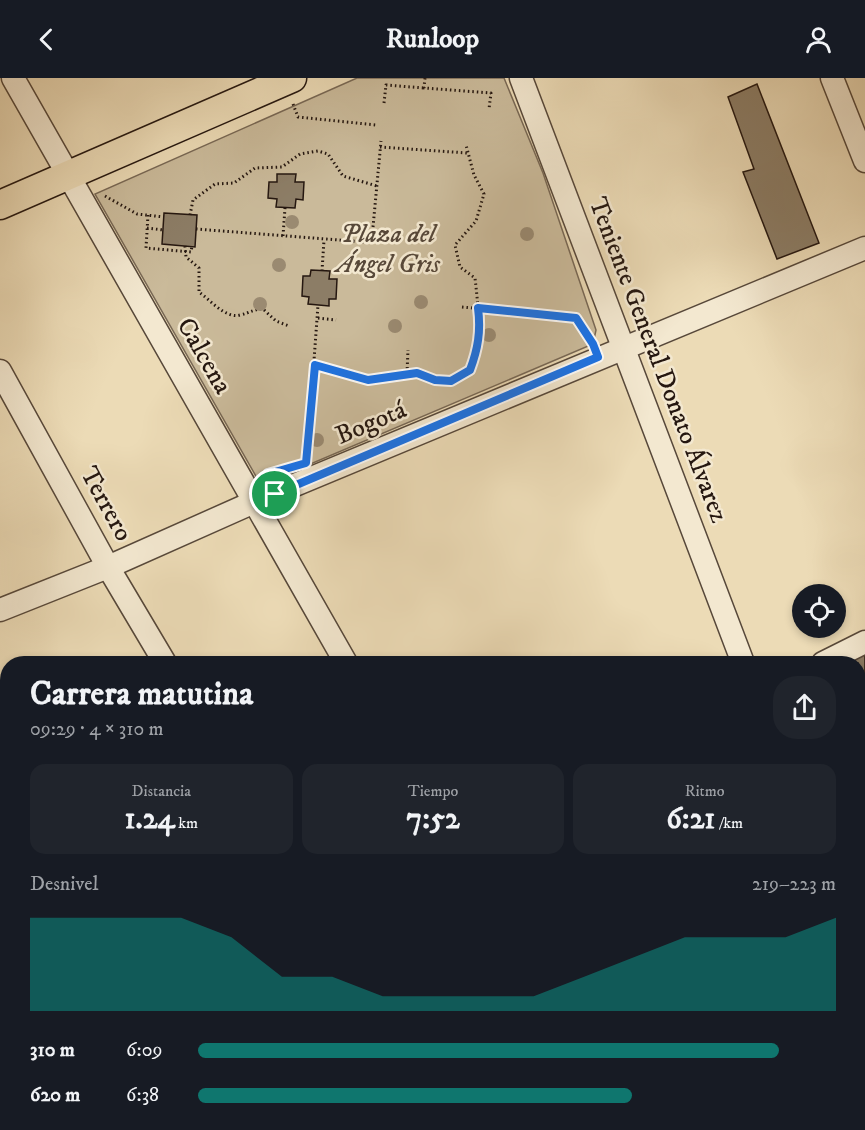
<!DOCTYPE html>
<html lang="es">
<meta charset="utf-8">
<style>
body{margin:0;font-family:"IM FELL DW Pica",serif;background:#20242c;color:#f1f3f6;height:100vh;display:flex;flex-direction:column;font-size:22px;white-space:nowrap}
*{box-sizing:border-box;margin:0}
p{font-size:20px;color:#9ea1a6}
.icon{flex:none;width:33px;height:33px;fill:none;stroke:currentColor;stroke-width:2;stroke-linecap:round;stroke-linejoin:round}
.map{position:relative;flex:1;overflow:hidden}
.panel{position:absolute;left:0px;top:578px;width:866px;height:476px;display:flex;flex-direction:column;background:#171b24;border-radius:24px 24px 0 0;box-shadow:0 3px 9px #0003}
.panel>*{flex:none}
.buttons{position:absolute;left:792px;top:506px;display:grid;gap:12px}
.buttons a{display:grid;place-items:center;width:54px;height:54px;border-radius:50%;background:#171b24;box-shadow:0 3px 9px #0003;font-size:30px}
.pin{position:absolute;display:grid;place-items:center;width:51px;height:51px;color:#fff;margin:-26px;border:3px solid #fff;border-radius:50%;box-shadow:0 2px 6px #0007}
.round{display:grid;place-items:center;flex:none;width:63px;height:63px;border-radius:24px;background:#20242c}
.headline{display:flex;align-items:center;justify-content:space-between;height:102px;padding:0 30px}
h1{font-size:33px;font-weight:700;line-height:45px}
.metrics{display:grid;grid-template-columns:repeat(3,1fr);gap:9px;height:102px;padding:6px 30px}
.metrics div{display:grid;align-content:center;border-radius:15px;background:#20242c;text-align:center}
.metrics b{font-size:30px;font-weight:700}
.metrics small{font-size:16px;font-weight:400}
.metrics p{font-size:16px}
.chart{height:168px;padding:12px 30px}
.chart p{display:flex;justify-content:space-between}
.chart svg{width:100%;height:108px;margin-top:6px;fill:#0f766e;opacity:.7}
ul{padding:0 30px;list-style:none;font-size:20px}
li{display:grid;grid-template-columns:96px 72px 1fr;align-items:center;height:45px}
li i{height:15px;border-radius:8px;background:#0f766e}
header{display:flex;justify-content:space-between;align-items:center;height:78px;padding:0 30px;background:#171b24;font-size:27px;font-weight:700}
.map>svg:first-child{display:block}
</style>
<header><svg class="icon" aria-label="back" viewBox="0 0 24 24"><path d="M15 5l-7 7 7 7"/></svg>Runloop<svg class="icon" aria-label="person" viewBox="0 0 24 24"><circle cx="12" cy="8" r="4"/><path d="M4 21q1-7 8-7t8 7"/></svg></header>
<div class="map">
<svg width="865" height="1052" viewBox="0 0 865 1052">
<rect width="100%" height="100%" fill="#ecdbb6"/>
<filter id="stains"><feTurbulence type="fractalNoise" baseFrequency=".00333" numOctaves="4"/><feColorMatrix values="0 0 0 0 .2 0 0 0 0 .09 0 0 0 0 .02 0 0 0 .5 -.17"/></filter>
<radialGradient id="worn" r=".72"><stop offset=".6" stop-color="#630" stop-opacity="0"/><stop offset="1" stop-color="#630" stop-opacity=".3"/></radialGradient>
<!-- green -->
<path fill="#caba9a" stroke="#786855" stroke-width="1.5" d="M357 0H504L543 95 596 252 593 266 261 407 95 116Z"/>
<!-- building -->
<g fill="#8c7d66" stroke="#251710" stroke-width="1.5">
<path d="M757 6 819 165 777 181 743 94 754 91 728 19Z"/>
<path d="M277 96H296L295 104H304L303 122 296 121 295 130 276 129 277 121 268 120 269 104H277Z"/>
<path d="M164 135 197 137 195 169 162 166Z"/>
<path d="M311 192 330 193 329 201H337L336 221H329V228L308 226 309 219 302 218 303 198H310Z"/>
<path d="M865 573V658L858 662V585H841Z"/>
</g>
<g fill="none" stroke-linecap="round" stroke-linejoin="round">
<defs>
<g id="minor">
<path d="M13 0 346 585"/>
<path d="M521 0 743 585"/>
<path d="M832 0 865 83"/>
<path d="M0 293 108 489 165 585"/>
<path d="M0 532 108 489 254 424 865 170"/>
<path d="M823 585 865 564"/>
<path d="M858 887 865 905"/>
<path d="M858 942 865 939"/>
<path d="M0 946 8 943"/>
<path d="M437 1046 440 1052"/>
<path d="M626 1052 640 1046"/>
</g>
<g id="major">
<path d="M0 127 292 0"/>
<path d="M0 1039 7 1052"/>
</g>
</defs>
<!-- minor casing -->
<use href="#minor" stroke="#57483a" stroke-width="25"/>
<!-- major casing -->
<use href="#major" stroke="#251710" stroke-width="31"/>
<!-- path -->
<g stroke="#251710" stroke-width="3" stroke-dasharray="1.5 3" stroke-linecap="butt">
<path d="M425 0 424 10 491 15 489 31"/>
<path d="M384 25 386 7 424 10"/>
<path d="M293 26 298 39 376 47"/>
<path d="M380 69 467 75"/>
<path d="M105 118 137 136 164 139"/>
<path d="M148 137 146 170 191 174 192 168"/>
<path d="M190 137 193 122 215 106 234 105 255 90 282 89 300 76 318 73 328 76 343 98 377 108"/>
<path d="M373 149 381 63"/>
<path d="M147 150 163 152"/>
<path d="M196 151 365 164"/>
<path d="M283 158 285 130"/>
<path d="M185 168 186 179 199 190V214C210 222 226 241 240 237 250 235 253 231 263 231L276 243 289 248"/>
<path d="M322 193 324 162"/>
<path d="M462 229 576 240 591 264"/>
<path d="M318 240 336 242"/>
<path d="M315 287 368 302 417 295 435 302 451 303 469 292C482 258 479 236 475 200L460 189 455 167 476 143 484 116 474 97 466 67"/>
<path d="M407 295 408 272"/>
<path d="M307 379 318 227"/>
</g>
<!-- minor -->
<use href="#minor" stroke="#f3e8d0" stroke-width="22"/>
<!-- major -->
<use href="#major" stroke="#ecdbb6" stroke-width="28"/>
<defs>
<g id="rail">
<path d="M858 756 865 752"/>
<path d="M858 770 865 766"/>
<path d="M277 1052 290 1046"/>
<path d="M308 1052 321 1046"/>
</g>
</defs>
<!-- rail casing -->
<use href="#rail" stroke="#251710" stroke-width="7"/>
<!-- rail -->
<use href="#rail" stroke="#f3e8d0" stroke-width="4.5" stroke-dasharray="14" stroke-linecap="butt"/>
</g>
<!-- trees -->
<g fill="#9a8a71">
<circle cx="292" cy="144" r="7"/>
<circle cx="527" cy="156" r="7"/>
<circle cx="279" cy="187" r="7"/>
<circle cx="421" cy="224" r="7"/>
<circle cx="260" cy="226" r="7"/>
<circle cx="395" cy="248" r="7"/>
<circle cx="489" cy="257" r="7"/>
<circle cx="317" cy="362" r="7"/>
</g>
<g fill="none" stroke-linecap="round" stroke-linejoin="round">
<defs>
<path id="route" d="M478 230 576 240 593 266 598 279 275 416 268 396 306 385 315 287 368 302 417 295 435 302 451 303 470 292C478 271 481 253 478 230Z"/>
</defs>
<!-- route casing -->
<use href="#route" stroke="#fff" stroke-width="12"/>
<!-- route -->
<use href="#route" stroke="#1a73e8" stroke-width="8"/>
</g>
<g text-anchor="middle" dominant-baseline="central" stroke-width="5" stroke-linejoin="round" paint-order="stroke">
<!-- park labels -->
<g font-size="26" font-style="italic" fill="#574839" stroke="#f3e8d0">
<text x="388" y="156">Plaza del<tspan x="388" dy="30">Ángel Gris</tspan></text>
</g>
<!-- street labels -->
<g font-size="26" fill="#251710" stroke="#f3e8d0">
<text transform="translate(204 278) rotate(60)">Calcena</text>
<text transform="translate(658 282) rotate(69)">Teniente General Donato Álvarez</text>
<text transform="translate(371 345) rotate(-23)">Bogotá</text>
<text transform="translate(106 426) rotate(61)">Terrero</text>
</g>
</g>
<rect width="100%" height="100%" filter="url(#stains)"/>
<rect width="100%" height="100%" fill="url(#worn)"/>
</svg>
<div class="buttons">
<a><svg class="icon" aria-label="locate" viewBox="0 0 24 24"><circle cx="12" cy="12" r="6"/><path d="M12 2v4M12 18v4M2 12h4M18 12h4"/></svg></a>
</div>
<div class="pin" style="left:275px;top:416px;background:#1e9e55"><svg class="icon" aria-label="arrive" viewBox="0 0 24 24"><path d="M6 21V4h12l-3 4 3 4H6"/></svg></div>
<section class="panel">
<div class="headline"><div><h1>Carrera matutina</h1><p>09:29 · 4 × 310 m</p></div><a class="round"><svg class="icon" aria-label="share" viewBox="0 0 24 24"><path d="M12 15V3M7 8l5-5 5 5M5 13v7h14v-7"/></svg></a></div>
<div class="metrics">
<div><p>Distancia</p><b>1.24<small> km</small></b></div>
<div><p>Tiempo</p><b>7:52</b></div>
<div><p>Ritmo</p><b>6:21<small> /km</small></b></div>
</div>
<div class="chart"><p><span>Desnivel</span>219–223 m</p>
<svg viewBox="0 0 160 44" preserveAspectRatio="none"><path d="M0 44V6L10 6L20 6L30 6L40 14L50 30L60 30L70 38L80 38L90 38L100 38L110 30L120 22L130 14L140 14L150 14L160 6V44z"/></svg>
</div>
<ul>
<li><b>310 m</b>6:09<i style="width:91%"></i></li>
<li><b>620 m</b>6:38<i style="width:68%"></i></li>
</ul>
</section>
</div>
